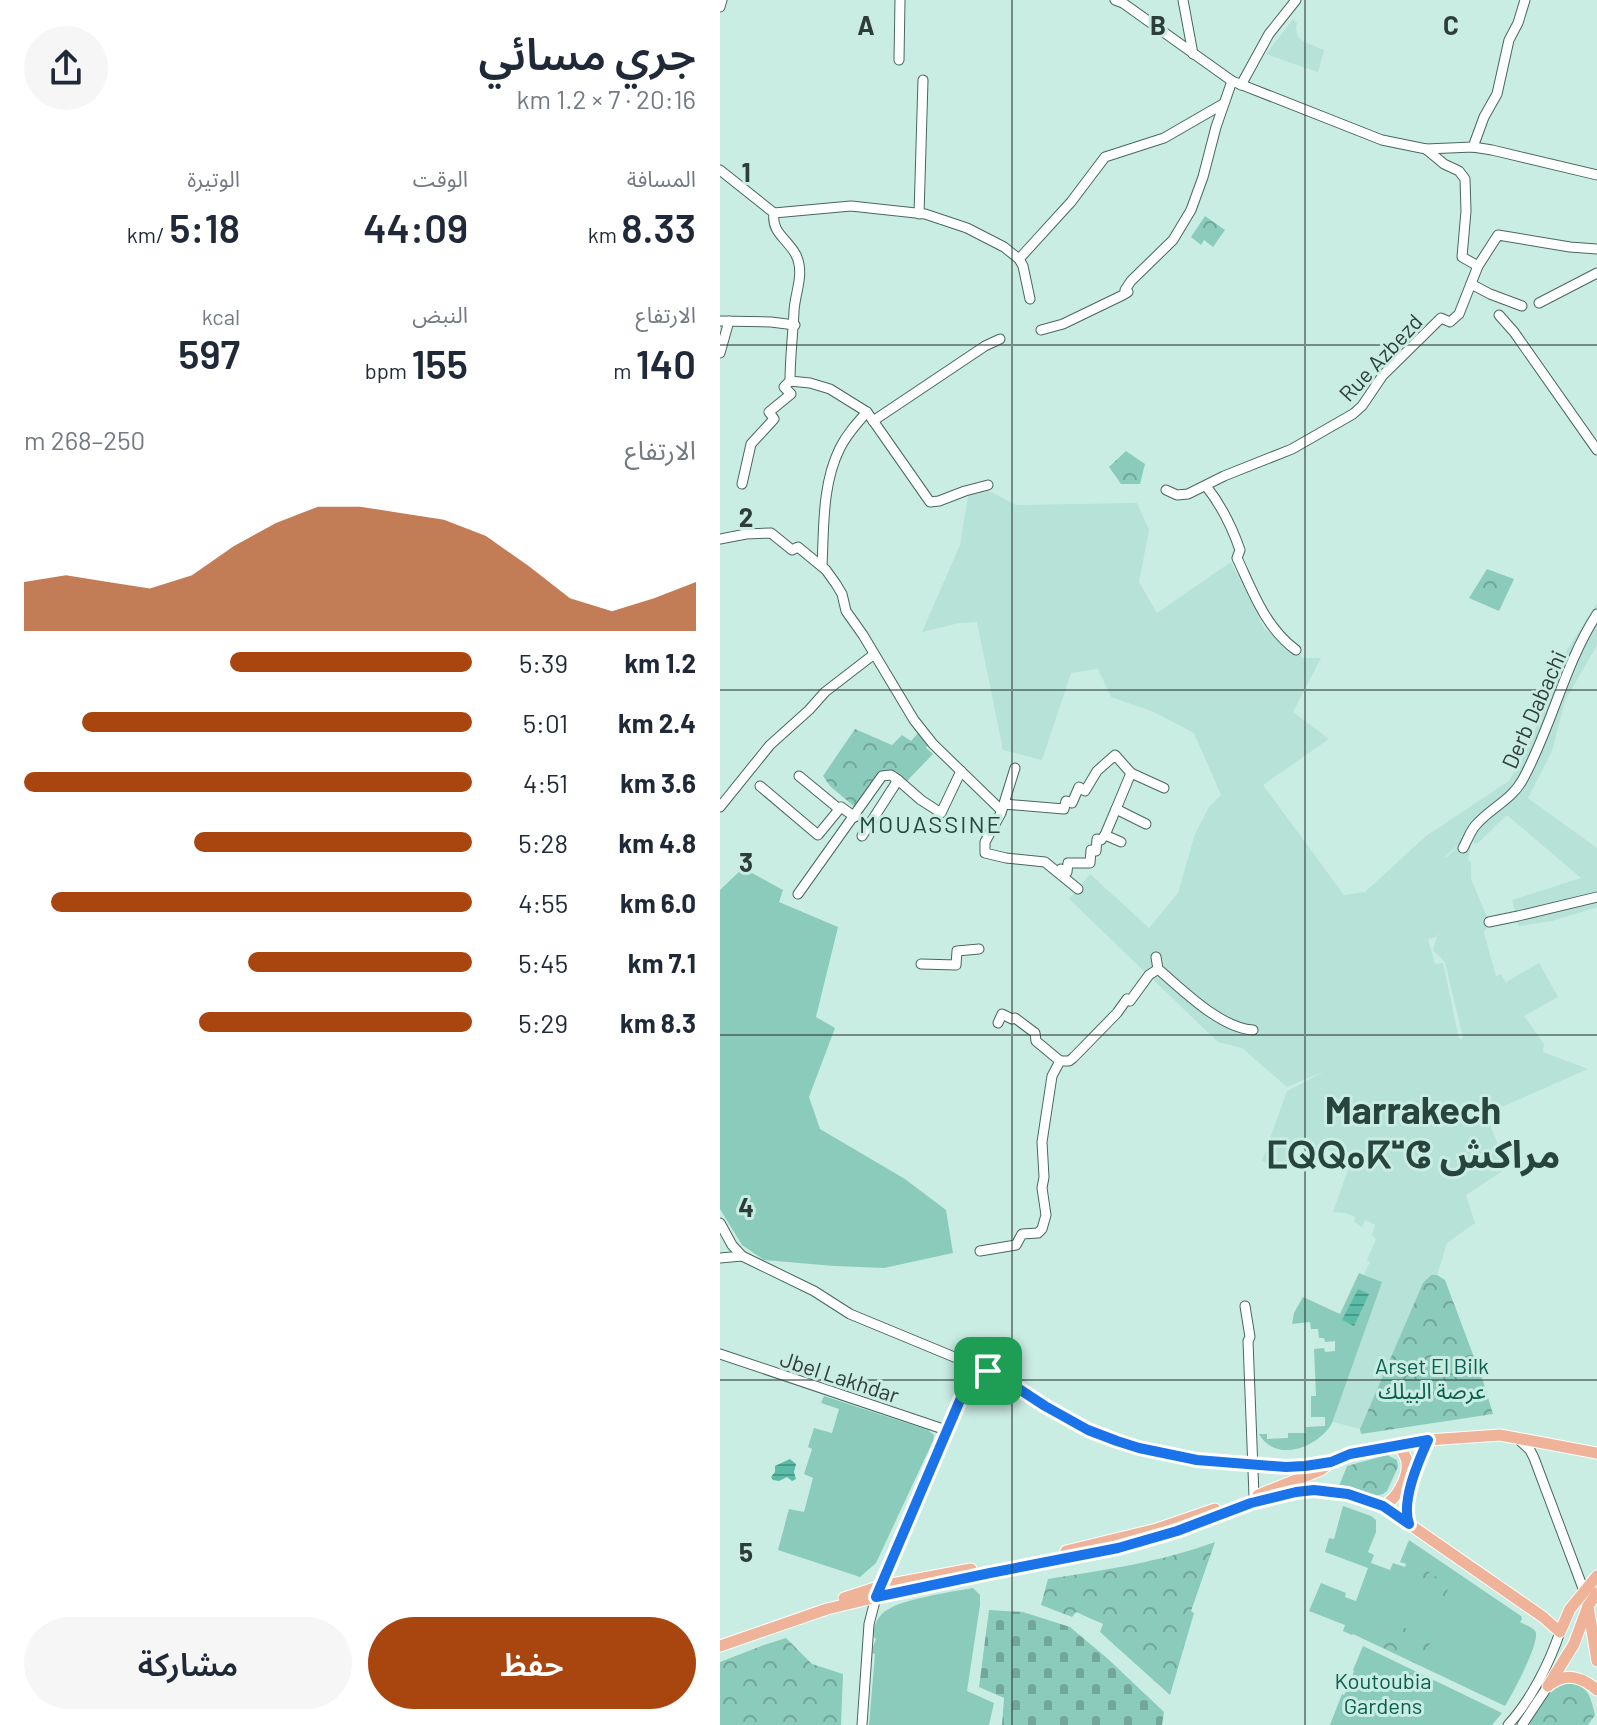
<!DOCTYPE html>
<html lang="ar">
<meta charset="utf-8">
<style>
body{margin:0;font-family:Barlow,"Noto Sans Arabic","Noto Sans Tifinagh",sans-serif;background:#f6f6f7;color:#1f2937;direction:rtl;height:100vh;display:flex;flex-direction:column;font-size:30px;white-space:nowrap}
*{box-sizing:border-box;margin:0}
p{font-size:26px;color:#747a83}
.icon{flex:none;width:44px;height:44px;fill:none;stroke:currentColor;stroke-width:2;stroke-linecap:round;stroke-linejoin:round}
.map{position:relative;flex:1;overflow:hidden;direction:ltr}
.drawer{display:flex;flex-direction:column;background:#fff;width:720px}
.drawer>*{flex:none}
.pin{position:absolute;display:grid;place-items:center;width:68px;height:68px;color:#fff;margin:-34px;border-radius:16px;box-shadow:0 4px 12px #0006}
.round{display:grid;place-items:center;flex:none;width:84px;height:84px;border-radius:42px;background:#f6f6f7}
.head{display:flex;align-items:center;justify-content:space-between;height:136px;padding:0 24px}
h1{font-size:44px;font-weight:600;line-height:60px}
.stats{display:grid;grid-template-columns:repeat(3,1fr);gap:12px;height:136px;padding:8px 24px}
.stats div{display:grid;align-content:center}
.stats b{font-size:40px;font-weight:600}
.stats small{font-size:22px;font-weight:400}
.stats p{font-size:22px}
.chart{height:224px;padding:16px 24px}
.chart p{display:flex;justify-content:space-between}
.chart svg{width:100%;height:144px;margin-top:8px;fill:#a94610;opacity:.7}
.button{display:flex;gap:16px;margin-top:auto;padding:16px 24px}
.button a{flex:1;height:92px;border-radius:48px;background:#a94610;color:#fff;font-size:32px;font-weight:600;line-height:92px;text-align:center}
.button a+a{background:#f6f6f7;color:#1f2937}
ul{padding:0 24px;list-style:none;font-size:26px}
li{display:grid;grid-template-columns:128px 96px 1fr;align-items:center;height:60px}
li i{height:20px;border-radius:10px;background:#a94610}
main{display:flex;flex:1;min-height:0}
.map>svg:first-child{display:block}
</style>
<main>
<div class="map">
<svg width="877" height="1725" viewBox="0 0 877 1725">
<defs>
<pattern id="forest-crowns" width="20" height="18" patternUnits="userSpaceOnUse" patternTransform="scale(2)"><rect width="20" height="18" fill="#8bcbbb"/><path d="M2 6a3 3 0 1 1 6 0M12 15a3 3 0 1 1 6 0" fill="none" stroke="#72a699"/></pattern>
<pattern id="cemetery-stones" width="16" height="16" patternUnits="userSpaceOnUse" patternTransform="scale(2)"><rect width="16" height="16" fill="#8bcbbb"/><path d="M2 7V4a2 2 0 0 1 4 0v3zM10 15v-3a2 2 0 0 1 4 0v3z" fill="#72a699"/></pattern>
<pattern id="water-rules" width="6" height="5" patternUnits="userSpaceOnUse" patternTransform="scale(2)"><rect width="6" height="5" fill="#5abba6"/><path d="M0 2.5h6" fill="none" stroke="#4b9988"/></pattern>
</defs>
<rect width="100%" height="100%" fill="#caede3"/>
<!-- built -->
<g fill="#b6e2d7" fill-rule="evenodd">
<path d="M573 19 577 23 576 29 578 37 584 42 604 50 598 72 546 54Z"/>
<path d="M249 490H267L296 505 417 503 429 530 419 582 437 613 511 562 544 628 574 652 579 653 582 658H601L573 712 609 739 543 785 624 895 645 892 706 836 789 781 805 754 826 703 829 691 847 650 877 603V645L845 701 832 751 808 798 877 848V907L832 921 799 926 792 900 861 878 787 815 757 844 741 836 743 840 725 857 726 858 745 840 751 844 748 860 751 862V879L769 922 764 933 776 976 781 974 787 985 786 982 819 963 838 997 804 1016 824 1044 823 1052 868 1069 766 1114 787 1168 746 1195 755 1223 727 1243 717 1275H711L703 1284 640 1429 613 1422 614 1413 661 1282 644 1274 650 1262 647 1260 656 1239 652 1235 655 1225 645 1220 642 1227 634 1222 635 1217 626 1213 613 1212 631 1161 598 1146 594 1151 573 1141 568 1151 572 1154 564 1170 542 1161 567 1091 605 1071 567 1087 522 1048 498 1042 349 899 370 874 429 928 458 893 475 834 489 807 501 795 474 733 434 712 391 697 378 669 351 673 322 760 283 750 257 622 239 623 202 632 240 545ZM720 932 716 939 713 950 725 962 743 1038 739 1039 723 963 715 964 708 939 716 937Z"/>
</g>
<!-- green -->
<g fill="#8bcbbb">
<path d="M23 868 63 890 59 902 118 927 96 1017 115 1028 89 1097 100 1129 185 1179 226 1210 233 1253 164 1268 114 1266 44 1260 22 1245 0 1209V890Z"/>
<path d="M639 1273 662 1282 612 1423C599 1447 556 1464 539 1434H547V1439L568 1438V1433H586V1427L605 1426V1417H591V1396H596L594 1349 604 1348 605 1352 615 1351V1341L605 1342 604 1338H599L598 1329H591L590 1322 572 1324 574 1313 583 1297 620 1314Z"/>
<path d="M104 1396 208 1430 214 1435 213 1441 156 1563 140 1577 58 1550 69 1509 84 1512 93 1478 84 1474 92 1449 88 1447 94 1428 112 1433 119 1409 101 1403Z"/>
<path d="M623 1506 651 1516 656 1520V1532L648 1552 654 1555 651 1563 670 1570 673 1563 685 1567 686 1564 680 1562 689 1540 801 1616 802 1619 800 1622C805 1625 815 1628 816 1633 818 1646 793 1693 785 1706L633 1634 632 1635 623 1631 625 1625 589 1611 601 1583 626 1593 625 1597 636 1601 648 1568 605 1552 609 1538 614 1539Z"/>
<path d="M253 1588 260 1595V1605L247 1691 274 1703 269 1725H149L155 1654 151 1653 156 1639 152 1635C154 1626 157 1618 164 1612 180 1599 231 1592 253 1588Z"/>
<path d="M643 1646 782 1713 772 1725H610L622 1694 624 1695 629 1686 634 1671 633 1670Z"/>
</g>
<!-- forest -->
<g fill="url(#forest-crowns)">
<path d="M485 216 505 230 493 247 484 240 481 245 471 237Z"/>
<path d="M406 451 425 464 420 484H401L389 467Z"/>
<path d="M767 569 794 579 779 611 749 598Z"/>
<path d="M135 729 172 745 182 735 191 741 198 733 208 744 206 748 213 754 185 783 170 774 137 809 110 786 103 776Z"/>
<path d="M711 1275H717L725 1280 763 1381 773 1414 641 1434 640 1429 703 1283Z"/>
<path d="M667 1455 677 1460 678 1467 667 1491 663 1494 655 1496 619 1486 627 1466Z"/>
<path d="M495 1542 471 1611 474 1613 450 1695 380 1632 383 1624 356 1612 352 1617 321 1605 328 1579C384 1570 441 1562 495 1542Z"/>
<path d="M687 1564 709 1572 730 1586 723 1599 679 1577 683 1567H685Z"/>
<path d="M675 1625C687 1628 701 1633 710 1643L699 1665 656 1644 665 1629Z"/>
<path d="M66 1638 92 1664 123 1674 121 1725H0V1662L44 1645Z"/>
<path d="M850 1683C869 1686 871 1698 875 1715L868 1725H810L809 1722C820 1706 829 1687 850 1683Z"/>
</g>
<!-- cemetery -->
<path fill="url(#cemetery-stones)" d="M269 1610 303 1612 350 1627 388 1659 444 1712 442 1725H282L284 1698 259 1687Z"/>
<!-- water -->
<g fill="url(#water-rules)">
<path d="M638 1289 649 1294 634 1326 622 1320Z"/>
<path d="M70 1459 76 1464 74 1472 76 1479 72 1481 67 1477 59 1481 53 1480 51 1477 55 1472V1466Z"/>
</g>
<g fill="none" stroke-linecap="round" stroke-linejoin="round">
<defs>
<g id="minor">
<path d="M395 0 403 3 512 81 662 140 706 149 753 147 772 150 877 175"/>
<path d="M463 0 473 54"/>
<path d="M0 7 2 0"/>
<path d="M179 60 180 0"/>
<path d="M521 85 549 34 576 0"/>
<path d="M753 147 764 117 777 94 789 40 798 23 805 0"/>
<path d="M706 149 724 164 739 171 745 179 746 211 742 257 758 266"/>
<path d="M0 170 54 213C51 233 68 239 76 255 85 274 75 292 74 311 73 334 70 357 70 381L64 387 71 394 49 412 54 419 31 444 22 484"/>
<path d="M54 213 131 206 205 214 247 228 284 247 299 259 303 266 310 299"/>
<path d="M199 214 203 80"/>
<path d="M299 259 351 202 385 157 444 138 503 104"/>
<path d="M751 284 770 294 802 306"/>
<path d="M819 303 877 273"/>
<path d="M779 315 794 332 877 450"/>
<path d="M0 321 51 322 75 325"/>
<path d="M321 330 343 324 403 295 408 292 405 290 411 281 453 240 471 210 483 177 496 127 512 81"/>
<path d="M0 353 9 321"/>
<path d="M70 381 90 383 110 389 147 412 210 502 219 501 245 491 268 485"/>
<path d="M153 421 265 346 280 339"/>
<path d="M486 486C501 505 512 527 520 550L517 558C533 592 545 627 576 650"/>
<path d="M446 490 457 495 468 494 504 476 572 449 633 414 642 406 663 375 721 318 730 322 739 314 758 266 778 235 850 247 877 249"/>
<path d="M0 539 26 534 51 533 72 550 78 547 106 570 116 584 122 594 126 611 143 635 194 720 213 744 281 810"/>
<path d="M102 566C104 527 102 484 120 448 127 434 137 423 147 412"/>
<path d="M295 768 281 813 265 842V853L286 858 325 862 358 889"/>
<path d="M79 776 119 809"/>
<path d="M40 786 98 835 121 807 135 817"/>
<path d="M284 804 344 809 346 801 352 803 359 787 365 791 377 771 395 755 411 773"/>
<path d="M0 807 50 745 89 710 105 692 153 655"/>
<path d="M396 809 411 773 444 788"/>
<path d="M385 835 396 809 426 824"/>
<path d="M142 836 178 780 201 800 221 813 241 771"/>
<path d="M743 848C747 841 750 832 755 826 770 808 792 800 803 779 832 726 844 665 877 614"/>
<path d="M339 873 341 869 347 872 348 863H370L371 850 376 851 377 839 381 840 385 835 401 842"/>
<path d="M78 894 162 776 171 775 178 780"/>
<path d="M769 922 798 916 877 897"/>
<path d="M436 957 438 969C463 990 500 1028 533 1030"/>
<path d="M201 964 236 965 237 951 259 949"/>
<path d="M278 1023 282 1014 292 1019 295 1018 315 1033 316 1041 340 1061"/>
<path d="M0 1223 12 1245 22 1256"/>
<path d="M260 1251 296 1245 302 1234 318 1233 322 1229 326 1215 322 1188 324 1177 322 1142 332 1076 340 1061H349L353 1058 397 1013 407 999 410 1001 429 975 438 969"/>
<path d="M0 1258 22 1256 94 1291 130 1314 268 1371 349 1419 397 1441 477 1460 566 1467 585 1466 609 1462"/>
<path d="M525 1306 530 1337 528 1341 534 1496"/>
<path d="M0 1354 229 1431"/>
<path d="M797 1438 810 1450 814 1458 864 1591"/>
<path d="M142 1725 149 1624 156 1597 255 1365"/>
<path d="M788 1725C811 1700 829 1664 840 1632"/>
<path d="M802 1725 828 1686"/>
</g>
<g id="major">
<path d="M538 1495 601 1470 611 1462 630 1454 708 1440 780 1435 877 1453"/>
<path d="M663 1506C676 1500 689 1478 687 1462 686 1456 682 1450 678 1445"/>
<path d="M689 1524C681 1501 698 1462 708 1440"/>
<path d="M346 1551 437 1529 495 1509"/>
<path d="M124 1598 161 1586 251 1569"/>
<path d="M868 1606 877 1661"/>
<path d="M0 1646 107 1609 195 1588 398 1548 457 1531 531 1503 564 1494 594 1490 621 1492 663 1506 823 1617 840 1632 850 1609 877 1576"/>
<path d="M832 1683C848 1672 863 1678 877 1690"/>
<path d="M828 1686 854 1644 868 1606 877 1593"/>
</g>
</defs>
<!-- minor casing -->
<use href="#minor" stroke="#48675f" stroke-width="11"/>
<!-- major casing -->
<use href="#major" stroke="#fff" stroke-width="13"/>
<!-- minor -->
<use href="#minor" stroke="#fff" stroke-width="9"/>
<!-- major -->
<use href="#major" stroke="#efb39a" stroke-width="11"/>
</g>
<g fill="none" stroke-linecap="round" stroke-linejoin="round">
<defs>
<path id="route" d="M255 1365 284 1379 325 1406 368 1430 397 1441 419 1448 477 1460 566 1467 585 1466 611 1462 630 1454 708 1440C698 1462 681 1501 689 1524L663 1506 628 1494 594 1490 576 1492 531 1503 457 1531 398 1548 270 1573 156 1597Z"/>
</defs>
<!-- route casing -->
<use href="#route" stroke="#fff" stroke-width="16"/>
<!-- route -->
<use href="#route" stroke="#1a73e8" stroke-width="10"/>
</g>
<!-- grid -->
<path fill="none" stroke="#2f3d39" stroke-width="2" stroke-opacity="0.55" d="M292 0V1725M585 0V1725M0 345H877M0 690H877M0 1035H877M0 1380H877"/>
<g text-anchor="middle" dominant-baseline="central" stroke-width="6" stroke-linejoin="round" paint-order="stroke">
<!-- street labels -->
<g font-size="22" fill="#2f3d39" stroke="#caede3">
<text transform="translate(660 357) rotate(-47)">Rue Azbezd</text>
<text transform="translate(813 709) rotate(-66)">Derb Dabachi</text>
<text transform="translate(120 1376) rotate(18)">Jbel Lakhdar</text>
</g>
<!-- park labels -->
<g font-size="22" fill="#0a5d4f" stroke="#caede3">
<text x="712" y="1365">Arset El Bilk<tspan x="712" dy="25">عرصة البيلك</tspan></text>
<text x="663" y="1680">Koutoubia<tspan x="663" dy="25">Gardens</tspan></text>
</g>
<!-- neighbourhood labels -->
<g font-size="24" letter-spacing="2" fill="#27443d" stroke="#caede3">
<text x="211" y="823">MOUASSINE</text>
</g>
<!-- town labels -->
<g font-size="38" font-weight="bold" fill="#27443d" stroke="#caede3">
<text x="693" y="1109">Marrakech<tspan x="693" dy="44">ⵎⵕⵕⴰⴽⵯⵛ مراكش</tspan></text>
</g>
</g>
<g font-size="26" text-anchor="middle" font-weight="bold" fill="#2f3d39" stroke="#caede3" stroke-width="6" stroke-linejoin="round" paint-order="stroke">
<text x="146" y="35">A</text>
<text x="438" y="35">B</text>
<text x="731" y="35">C</text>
<text x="26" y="182">1</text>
<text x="26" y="527">2</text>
<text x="26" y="872">3</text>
<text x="26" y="1217">4</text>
<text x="26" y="1562">5</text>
</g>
</svg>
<div class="pin" style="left:268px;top:1371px;background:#1e9e55"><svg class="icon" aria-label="arrive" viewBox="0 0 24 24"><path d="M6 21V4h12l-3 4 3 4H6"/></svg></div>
</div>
<section class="drawer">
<div class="head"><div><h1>جري مسائي</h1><p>20:16 · 7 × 1.2 km</p></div><a class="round"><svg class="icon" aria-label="share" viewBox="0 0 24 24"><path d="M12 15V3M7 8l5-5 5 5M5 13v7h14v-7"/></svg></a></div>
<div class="stats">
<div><p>المسافة</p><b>8.33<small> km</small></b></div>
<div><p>الوقت</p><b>44:09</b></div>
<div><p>الوتيرة</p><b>5:18<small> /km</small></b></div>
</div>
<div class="stats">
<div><p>الارتفاع</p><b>140<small> m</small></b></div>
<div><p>النبض</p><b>155<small> bpm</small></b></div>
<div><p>kcal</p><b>597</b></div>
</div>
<div class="chart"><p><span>الارتفاع</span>250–268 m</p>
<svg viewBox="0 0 160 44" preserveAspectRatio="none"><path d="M0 44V29L10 27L20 29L30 31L40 27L50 18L60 11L70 6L80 6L90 8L100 10L110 15L120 24L130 34L140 38L150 34L160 29V44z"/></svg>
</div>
<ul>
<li><b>1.2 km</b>5:39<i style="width:54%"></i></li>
<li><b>2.4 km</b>5:01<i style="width:87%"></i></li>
<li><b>3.6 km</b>4:51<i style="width:100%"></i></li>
<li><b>4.8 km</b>5:28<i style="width:62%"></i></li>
<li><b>6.0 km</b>4:55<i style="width:94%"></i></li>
<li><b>7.1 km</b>5:45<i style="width:50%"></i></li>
<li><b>8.3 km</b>5:29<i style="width:61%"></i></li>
</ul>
<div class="button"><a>حفظ</a><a>مشاركة</a></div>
</section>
</main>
